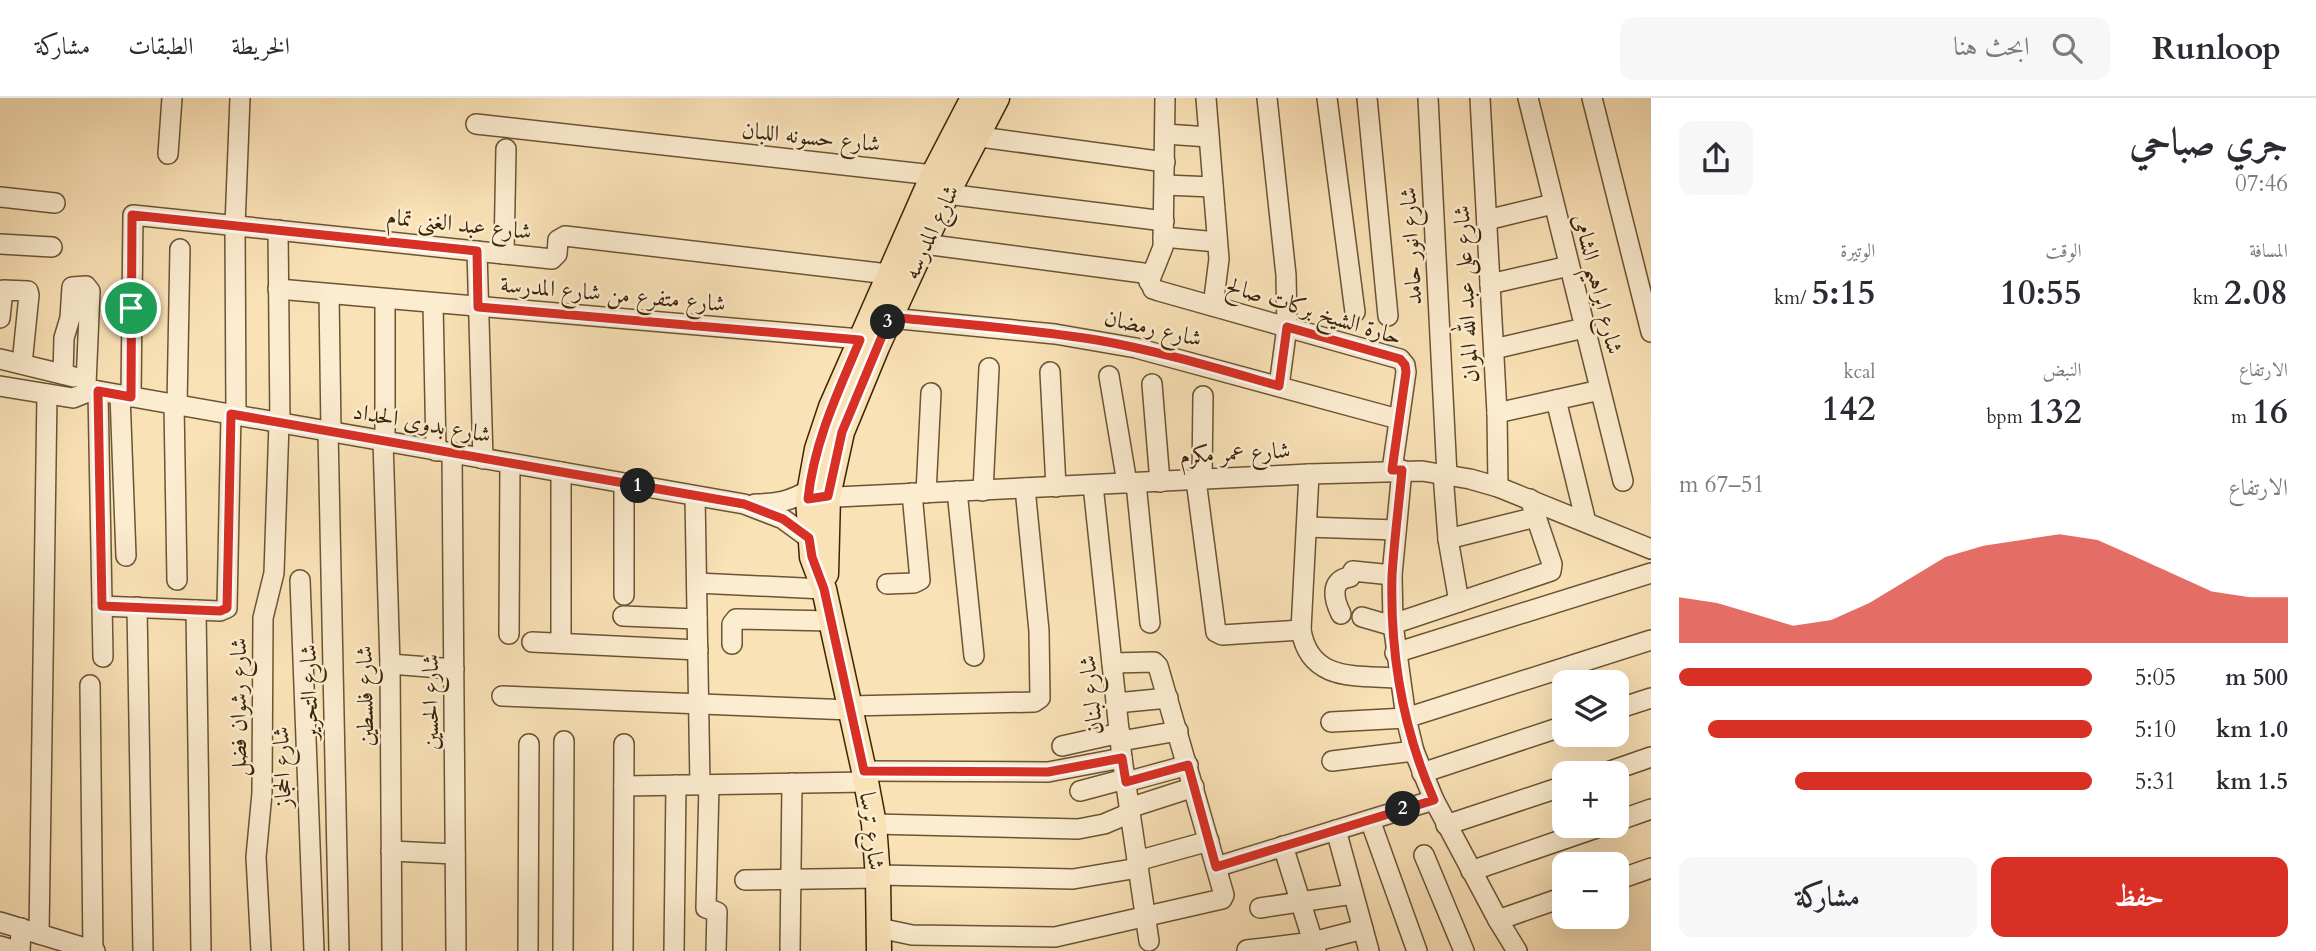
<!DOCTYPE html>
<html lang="ar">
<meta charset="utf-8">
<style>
body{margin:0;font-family:Cardo,Amiri,serif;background:#f7f7f7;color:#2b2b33;direction:rtl;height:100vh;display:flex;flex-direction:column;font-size:26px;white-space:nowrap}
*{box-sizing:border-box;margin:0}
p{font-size:23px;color:#7c7c81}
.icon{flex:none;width:38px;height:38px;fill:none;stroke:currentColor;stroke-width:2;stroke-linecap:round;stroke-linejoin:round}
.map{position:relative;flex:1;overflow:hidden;direction:ltr}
.details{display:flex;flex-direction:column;background:#fff;width:665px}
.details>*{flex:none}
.buttons{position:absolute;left:1552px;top:572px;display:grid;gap:14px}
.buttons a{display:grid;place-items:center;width:77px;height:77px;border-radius:14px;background:#fff;box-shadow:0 7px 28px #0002;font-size:35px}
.pin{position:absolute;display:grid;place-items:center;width:60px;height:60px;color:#fff;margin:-30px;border:4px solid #fff;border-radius:50%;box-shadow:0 2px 7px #0007}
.km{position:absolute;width:35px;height:35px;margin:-18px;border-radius:50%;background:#222;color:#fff;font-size:19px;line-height:35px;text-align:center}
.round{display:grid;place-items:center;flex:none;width:74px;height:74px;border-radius:14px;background:#f7f7f7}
.head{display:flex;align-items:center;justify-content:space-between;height:119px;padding:0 28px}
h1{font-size:38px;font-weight:800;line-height:52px}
.stats{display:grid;grid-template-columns:repeat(3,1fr);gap:10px;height:119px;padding:7px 28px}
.stats div{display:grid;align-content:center}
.stats b{font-size:35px;font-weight:800}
.stats small{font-size:19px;font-weight:400}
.stats p{font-size:19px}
.chart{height:196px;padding:14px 28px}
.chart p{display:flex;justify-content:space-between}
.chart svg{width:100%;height:126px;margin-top:7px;fill:#d93025;opacity:.7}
.action{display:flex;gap:14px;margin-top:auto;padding:14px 28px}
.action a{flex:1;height:80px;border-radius:14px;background:#d93025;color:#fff;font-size:28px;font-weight:800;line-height:80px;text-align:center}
.action a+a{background:#f7f7f7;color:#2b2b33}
ul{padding:0 28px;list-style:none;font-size:23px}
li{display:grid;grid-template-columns:112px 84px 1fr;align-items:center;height:52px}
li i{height:18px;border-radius:9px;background:#d93025}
header{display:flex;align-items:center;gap:42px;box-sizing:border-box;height:98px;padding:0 35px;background:#fff;border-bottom:2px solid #e1e1e2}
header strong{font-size:33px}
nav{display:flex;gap:38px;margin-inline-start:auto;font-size:24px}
.search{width:490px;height:63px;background:#f7f7f7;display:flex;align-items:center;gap:18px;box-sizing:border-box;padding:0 24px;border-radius:14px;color:#7c7c81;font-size:26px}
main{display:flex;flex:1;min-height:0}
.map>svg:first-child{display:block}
</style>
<header>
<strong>Runloop</strong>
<div class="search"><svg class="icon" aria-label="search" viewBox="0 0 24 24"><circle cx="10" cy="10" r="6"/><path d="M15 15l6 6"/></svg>ابحث هنا</div>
<nav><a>الخريطة</a><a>الطبقات</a><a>مشاركة</a></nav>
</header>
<main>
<section class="details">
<div class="head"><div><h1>جري صباحي</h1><p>07:46</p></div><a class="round"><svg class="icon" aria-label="share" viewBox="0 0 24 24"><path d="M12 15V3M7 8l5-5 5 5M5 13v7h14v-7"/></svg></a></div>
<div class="stats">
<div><p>المسافة</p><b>2.08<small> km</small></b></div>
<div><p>الوقت</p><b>10:55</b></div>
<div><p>الوتيرة</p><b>5:15<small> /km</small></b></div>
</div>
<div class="stats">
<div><p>الارتفاع</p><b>16<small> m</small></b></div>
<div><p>النبض</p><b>132<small> bpm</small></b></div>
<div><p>kcal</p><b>142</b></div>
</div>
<div class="chart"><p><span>الارتفاع</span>51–67 m</p>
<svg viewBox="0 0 160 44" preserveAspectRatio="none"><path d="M0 44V28L10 30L20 34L30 38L40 36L50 30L60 22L70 14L80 10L90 8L100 6L110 8L120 14L130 20L140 26L150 28L160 28V44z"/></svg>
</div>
<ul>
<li><b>500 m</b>5:05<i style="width:100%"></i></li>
<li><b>1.0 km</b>5:10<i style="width:93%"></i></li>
<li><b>1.5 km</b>5:31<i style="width:72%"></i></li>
</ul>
<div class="action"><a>حفظ</a><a>مشاركة</a></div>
</section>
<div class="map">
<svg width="1651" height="853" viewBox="0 0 1651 853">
<rect width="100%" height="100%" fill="#fae2b7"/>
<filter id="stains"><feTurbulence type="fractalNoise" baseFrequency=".00286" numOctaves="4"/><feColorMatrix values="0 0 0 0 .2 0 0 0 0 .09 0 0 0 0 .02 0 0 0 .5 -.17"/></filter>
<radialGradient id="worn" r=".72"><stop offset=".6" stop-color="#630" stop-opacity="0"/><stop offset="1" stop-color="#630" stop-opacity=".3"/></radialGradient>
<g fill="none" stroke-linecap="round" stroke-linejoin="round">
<defs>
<g id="minor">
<path d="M1206 0 1219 161 1213 208"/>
<path d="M1267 0 1286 177 1287 229 1279 288"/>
<path d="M1327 0 1355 214"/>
<path d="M1367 0 1388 218"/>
<path d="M1428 0 1447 377"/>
<path d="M1480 0 1497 315 1498 389"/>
<path d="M1528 0 1623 383"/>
<path d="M1592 0 1651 234"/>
<path d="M476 26 933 77"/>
<path d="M1165 36 1209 39"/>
<path d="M966 37 1165 64"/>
<path d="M168 56 172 0"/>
<path d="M1165 87 1213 89"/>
<path d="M947 96 1164 123"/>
<path d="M0 99 55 105"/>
<path d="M1487 122 1553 106"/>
<path d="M278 132 280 325"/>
<path d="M1163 139 1217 144"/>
<path d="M0 146 52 149"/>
<path d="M924 146 1143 175 1148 178 1153 191 1159 193 1400 261 1405 267 1406 274 1392 372"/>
<path d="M477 153 483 361"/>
<path d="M504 156 506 51"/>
<path d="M1149 184 1163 149 1165 0"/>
<path d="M1490 186 1569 168"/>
<path d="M278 191 860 241"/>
<path d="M329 196 331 334"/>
<path d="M385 201V343"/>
<path d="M433 205 436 353"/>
<path d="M0 220 3 192 28 193 29 197 22 266"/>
<path d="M890 220 1055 236 1136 250 1398 321"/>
<path d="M1494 251 1584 230"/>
<path d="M0 261 74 279"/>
<path d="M1050 274 1056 389"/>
<path d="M63 276 64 240 70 220 72 189 86 188 90 193 86 286"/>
<path d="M1109 278 1127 385"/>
<path d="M1152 286 1160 384"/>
<path d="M0 288 73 300 93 292"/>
<path d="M93 292 744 406 783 421 809 440"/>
<path d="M98 293 103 559"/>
<path d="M120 297 126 458"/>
<path d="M131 299 133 117 552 161 557 156 558 142 565 138 888 176"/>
<path d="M1556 302 1586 424"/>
<path d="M174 307 177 482"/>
<path d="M177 307 180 151"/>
<path d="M1497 315 1600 292"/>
<path d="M236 317 235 128 240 0"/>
<path d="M328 333 339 853"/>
<path d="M383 343 390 566 392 853"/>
<path d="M452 355 456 853"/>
<path d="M1402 372 1392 477 1393 526 1406 620 1414 653 1434 702 1498 822 1517 853"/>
<path d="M561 374V545"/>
<path d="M1309 376 1301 532C1310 585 1357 577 1399 580"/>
<path d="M1443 376 1448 441 1459 504"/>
<path d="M1202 381 1203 298"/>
<path d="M1196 382 1216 534 1222 537 1301 532"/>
<path d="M624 385V497"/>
<path d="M1136 385 1150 525"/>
<path d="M1093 387 1122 660 1149 843"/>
<path d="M957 393 974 558"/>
<path d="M983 393 989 270"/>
<path d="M926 395 931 295"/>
<path d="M695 398 700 687"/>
<path d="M816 400 1309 376 1422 373 1470 381 1498 389 1651 451"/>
<path d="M755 406C776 406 791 403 809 392"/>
<path d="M1307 429 1396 432"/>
<path d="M1448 441 1536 419"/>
<path d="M300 482 314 853"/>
<path d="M697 485 824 491"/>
<path d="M887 486 914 485 920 482 912 395"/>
<path d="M102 508 220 513 227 510 231 316"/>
<path d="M137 509 143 853"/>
<path d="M196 512 201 853"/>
<path d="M1341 516C1334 502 1329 482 1350 479L1353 473 1392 477"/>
<path d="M623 518 697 521"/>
<path d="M1362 519 1393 528"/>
<path d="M1393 526 1551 473 1552 466 1530 401"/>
<path d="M509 536 510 366"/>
<path d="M532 544 698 552"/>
<path d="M732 546V526L736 521 831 523"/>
<path d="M1395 555 1651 475"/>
<path d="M390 566 454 571"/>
<path d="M90 587 93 853"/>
<path d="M502 598 851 612"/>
<path d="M1116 605 1168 600"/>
<path d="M849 608 1034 604 1040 600 1039 533 1025 390"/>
<path d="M1617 611 1651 600"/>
<path d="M1331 624 1406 620 1651 542"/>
<path d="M1121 643 1178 633"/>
<path d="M1062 648 1120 635"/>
<path d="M1332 663 1414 653"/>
<path d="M864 673 1048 674 1122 660"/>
<path d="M1422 675 1564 628"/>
<path d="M1602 676 1651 659"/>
<path d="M1126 684 1188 667"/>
<path d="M709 687 706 810 717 814 716 853"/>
<path d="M624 688 866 684"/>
<path d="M1080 693 1125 681"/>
<path d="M1129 710 1194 689"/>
<path d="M1370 722 1417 853"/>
<path d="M1617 723 1651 711"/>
<path d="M874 726 1078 731 1104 726 1130 715"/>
<path d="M1446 727 1564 688"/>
<path d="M1336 732 1369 853"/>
<path d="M1283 748 1316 853"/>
<path d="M391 753 455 756"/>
<path d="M1424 757 1464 853"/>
<path d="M1137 763 1209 743"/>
<path d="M1216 769 1434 702"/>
<path d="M1471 773 1602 728"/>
<path d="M878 777 1073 781 1138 770"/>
<path d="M745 782 878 780"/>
<path d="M1617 782 1651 770"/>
<path d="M1260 810 1353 796"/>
<path d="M1498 822 1564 799"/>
<path d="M0 824 95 853"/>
<path d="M879 830 912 837 1055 839 1222 801 1224 797 1158 568 1154 564 1112 565"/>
<path d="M39 836 47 296"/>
<path d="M0 848 16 853"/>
<path d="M1247 852 1313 844 1363 831"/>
<path d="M20 853 21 830"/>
<path d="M261 853 256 759 262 695 263 520 274 475 279 325"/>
<path d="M528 853 529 646"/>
<path d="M563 853 564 643"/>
<path d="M623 853 624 646"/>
<path d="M674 853 676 687"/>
<path d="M790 853 792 685"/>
</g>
<g id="major">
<path d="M826 476 828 398 842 334 877 249 947 96 997 0"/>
<path d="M879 853 878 780 874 726 864 673 824 491 812 459 808 401 817 351 831 309 933 77 973 0"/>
</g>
</defs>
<!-- minor casing -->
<use href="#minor" stroke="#6a5434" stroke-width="22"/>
<!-- major casing -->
<use href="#major" stroke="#3a2509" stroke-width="27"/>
<!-- minor -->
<use href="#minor" stroke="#fcecd0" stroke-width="19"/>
<!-- major -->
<use href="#major" stroke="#fae2b7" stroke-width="24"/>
</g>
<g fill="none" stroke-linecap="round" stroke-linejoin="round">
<defs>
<path id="route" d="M132 117 477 153 478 209 860 242C838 294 814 344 808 401L828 398 842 334 890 219C959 226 1029 231 1097 242 1159 253 1219 271 1279 288L1287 229 1400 261 1405 267 1406 274 1392 372H1402C1399 407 1394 443 1392 478 1390 554 1403 632 1434 702L1216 769 1188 667 1126 684 1122 660 1048 674 864 673 824 491 812 459 809 440 783 421 744 406 231 316 227 510 220 513 102 508 98 293 131 299Z"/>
</defs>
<!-- route casing -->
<use href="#route" stroke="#fff" stroke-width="14"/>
<!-- route -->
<use href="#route" stroke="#d93025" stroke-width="9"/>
</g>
<g text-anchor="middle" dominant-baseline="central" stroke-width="5" stroke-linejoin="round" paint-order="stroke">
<!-- street labels -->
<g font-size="23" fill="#3a2509" stroke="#fcecd0">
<text transform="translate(811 39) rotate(6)">شارع حسونه اللبان</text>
<text transform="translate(459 126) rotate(6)">شارع عبد الغنى تمام</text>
<text transform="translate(931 134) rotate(-65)">شارع المدرسه</text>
<text transform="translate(1411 148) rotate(-93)">شارع انور حامد</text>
<text transform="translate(1598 186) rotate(76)">شارع ابراهيم الشامى</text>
<text transform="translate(613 196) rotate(5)">شارع متفرع من شارع المدرسة</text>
<text transform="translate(1466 196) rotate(-93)">شارع على عبد الله الموان</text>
<text transform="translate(1314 213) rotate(17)">حارة الشيخ بركات صالح</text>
<text transform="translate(1153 230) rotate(13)">شارع رمضان</text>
<text transform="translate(422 325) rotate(10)">شارع بدوى الحداد</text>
<text transform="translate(1235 355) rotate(-3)">شارع عمر مكرم</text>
<text transform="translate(309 594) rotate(-91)">شارع التحرير</text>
<text transform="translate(1091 597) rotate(-96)">شارع لبنان</text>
<text transform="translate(365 598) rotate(-91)">شارع فلسطين</text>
<text transform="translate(430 604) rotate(-90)">شارع الحسين</text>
<text transform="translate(238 609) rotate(-90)">شارع رشوان فضل</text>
<text transform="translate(282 669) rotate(-92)">شارع الحجاز</text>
<text transform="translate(872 733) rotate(83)">شارع ترسا</text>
</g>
</g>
<rect width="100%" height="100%" filter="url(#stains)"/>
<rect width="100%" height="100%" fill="url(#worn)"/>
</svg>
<div class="buttons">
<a><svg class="icon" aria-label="layers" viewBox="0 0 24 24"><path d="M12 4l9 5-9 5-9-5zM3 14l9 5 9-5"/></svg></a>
<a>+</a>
<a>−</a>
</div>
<div class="pin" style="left:131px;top:210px;background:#1e9e55"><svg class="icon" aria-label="arrive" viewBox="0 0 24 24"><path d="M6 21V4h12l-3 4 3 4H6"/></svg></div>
<b class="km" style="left:638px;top:388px">1</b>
<b class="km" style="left:1403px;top:711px">2</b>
<b class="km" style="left:888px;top:224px">3</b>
</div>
</main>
